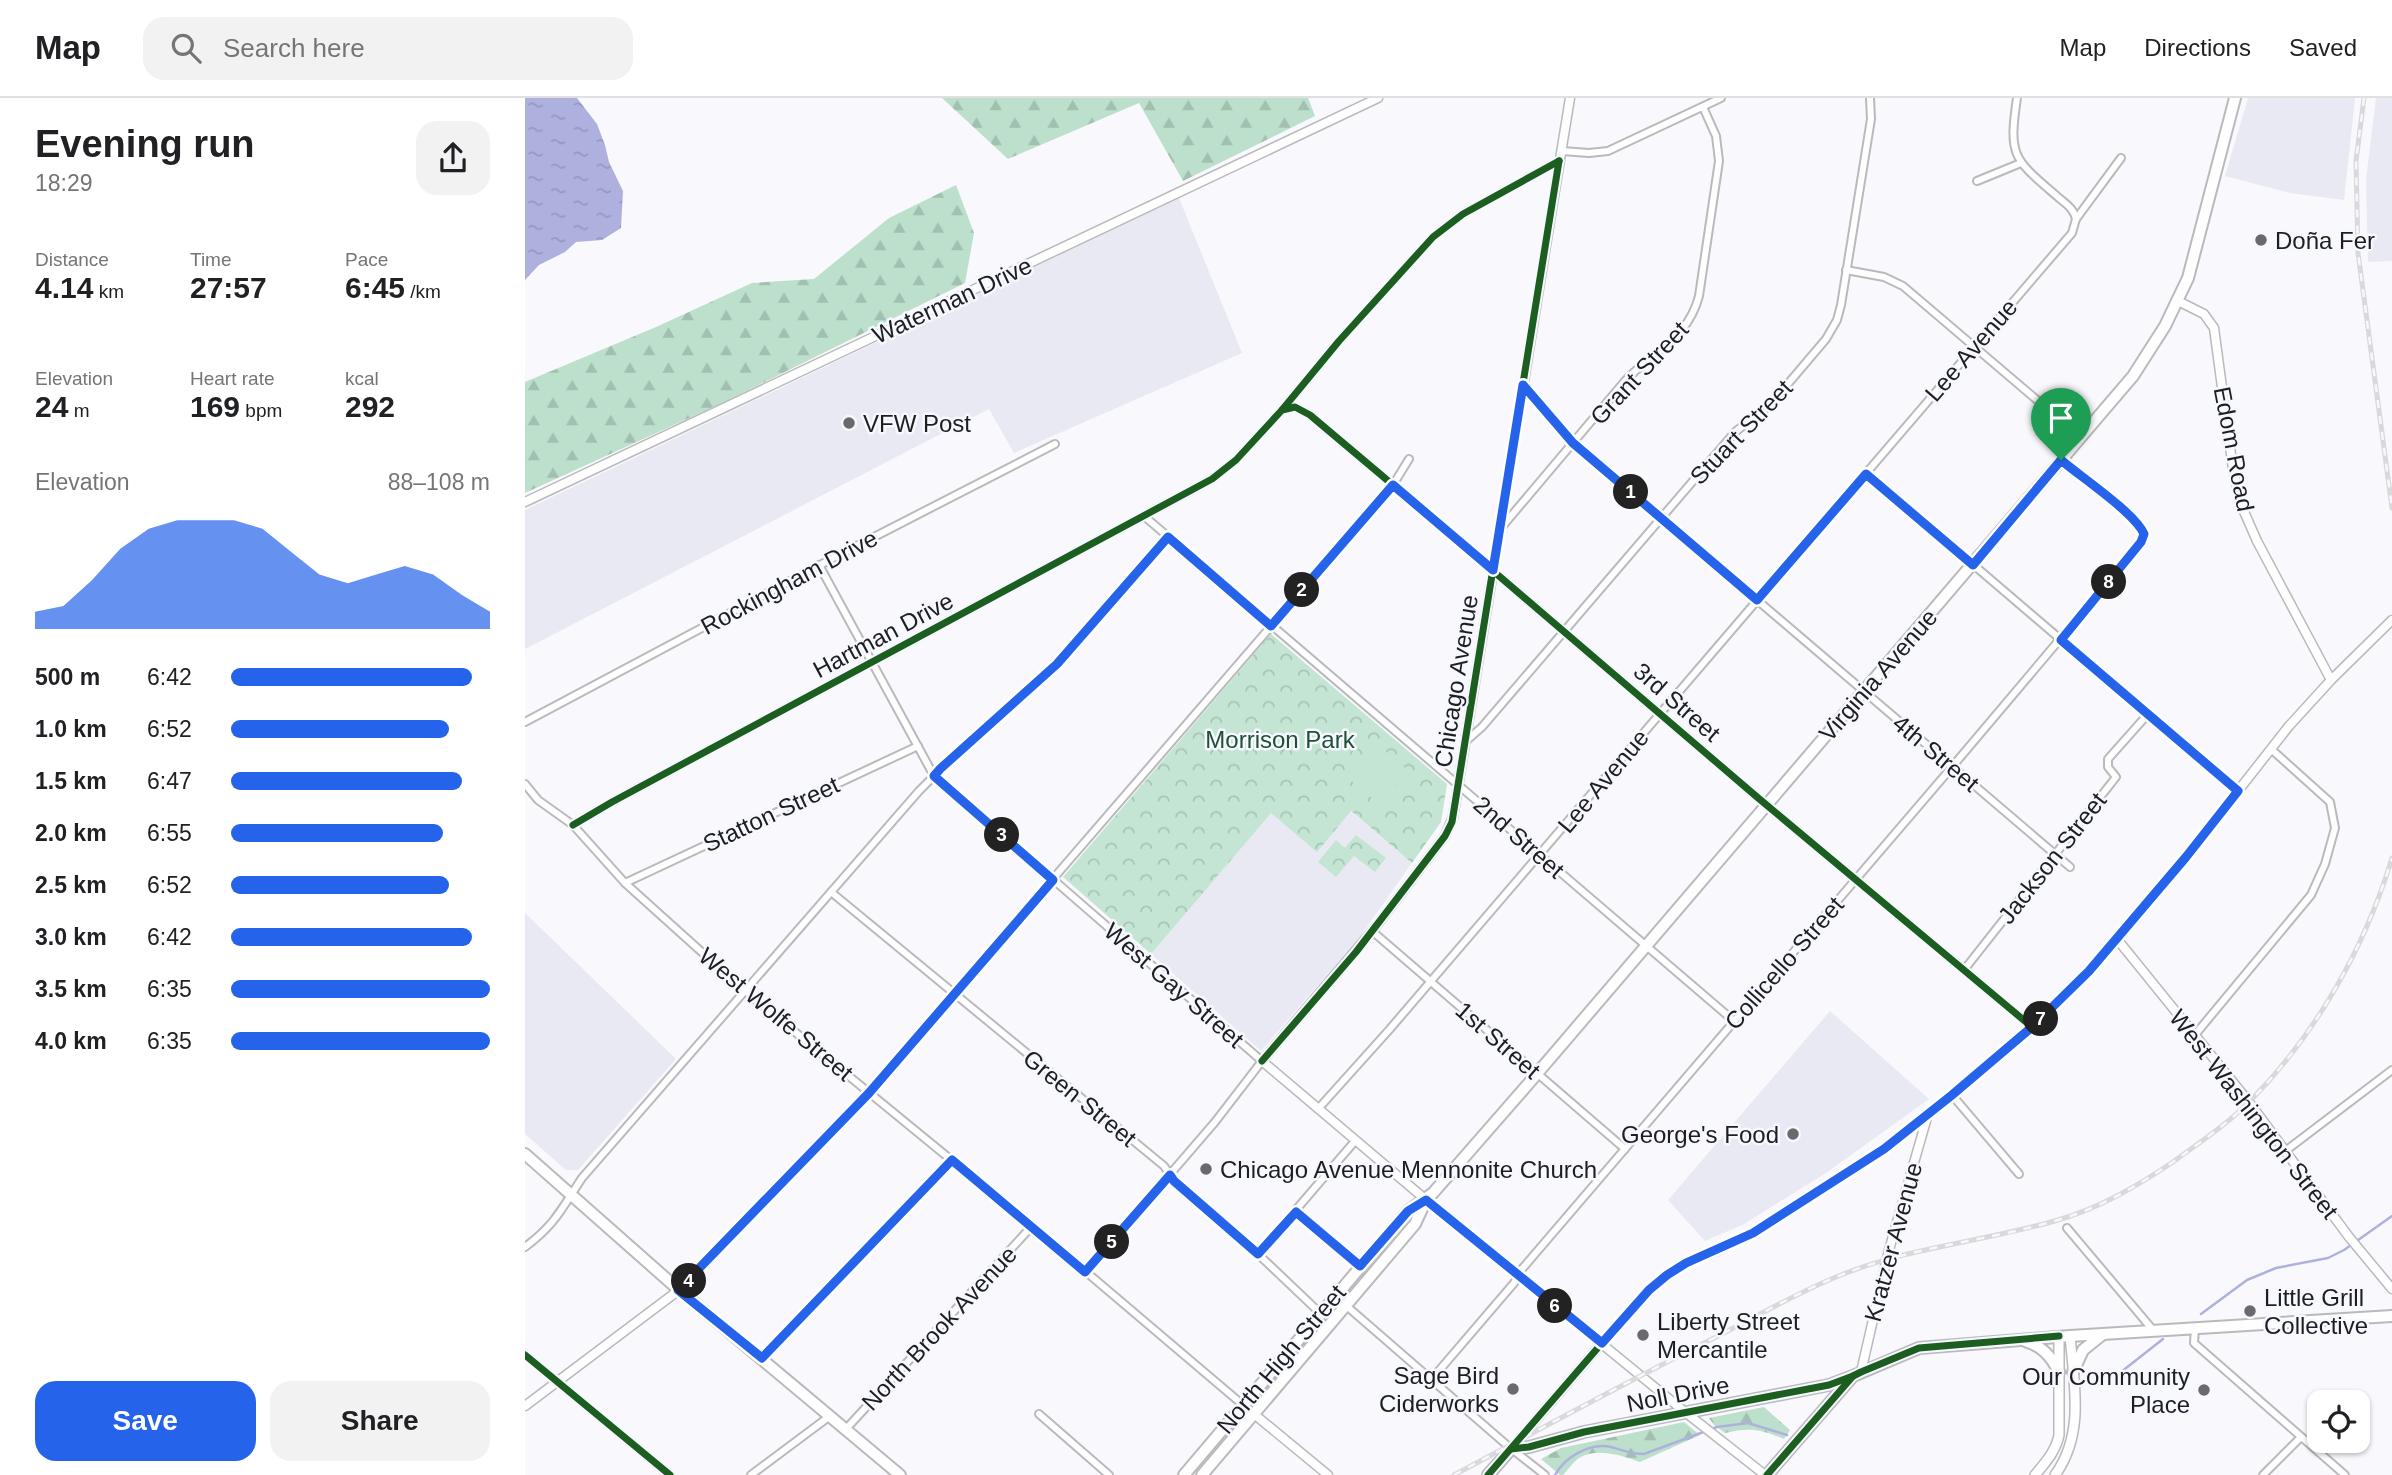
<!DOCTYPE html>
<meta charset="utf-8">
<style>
body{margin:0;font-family:Arial,sans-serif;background:#f2f2f2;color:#202124;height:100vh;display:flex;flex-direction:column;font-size:26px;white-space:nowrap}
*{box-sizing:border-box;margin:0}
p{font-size:23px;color:#757577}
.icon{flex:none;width:38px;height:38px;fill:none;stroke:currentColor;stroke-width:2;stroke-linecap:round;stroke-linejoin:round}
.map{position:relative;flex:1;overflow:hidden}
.panel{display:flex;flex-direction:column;background:#fff;width:525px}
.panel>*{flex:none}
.buttons{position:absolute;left:1782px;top:1292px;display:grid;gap:14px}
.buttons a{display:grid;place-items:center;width:63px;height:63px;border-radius:14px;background:#fff;box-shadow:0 2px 5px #0004;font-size:35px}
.pin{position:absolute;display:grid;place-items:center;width:60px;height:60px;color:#fff;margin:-72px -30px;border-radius:50% 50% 50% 0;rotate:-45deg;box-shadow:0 0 7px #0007}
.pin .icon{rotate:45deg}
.km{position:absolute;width:35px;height:35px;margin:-18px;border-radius:50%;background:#222;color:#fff;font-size:19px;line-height:35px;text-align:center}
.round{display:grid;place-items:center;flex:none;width:74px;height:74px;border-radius:21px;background:#f2f2f2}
.overview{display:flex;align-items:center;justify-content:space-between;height:119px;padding:0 35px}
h1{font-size:38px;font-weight:800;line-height:52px}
.metrics{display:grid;grid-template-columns:repeat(3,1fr);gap:10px;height:119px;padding:7px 35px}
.metrics div{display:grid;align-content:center}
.metrics b{font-size:30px;font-weight:800}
.metrics small{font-size:19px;font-weight:400}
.metrics p{font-size:19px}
.chart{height:196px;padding:14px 35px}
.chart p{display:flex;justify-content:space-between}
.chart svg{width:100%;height:126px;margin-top:7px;fill:#2563eb;opacity:.7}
.cta{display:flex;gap:14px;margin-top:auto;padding:14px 35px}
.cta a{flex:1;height:80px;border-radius:21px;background:#2563eb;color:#fff;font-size:28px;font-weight:800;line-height:80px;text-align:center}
.cta a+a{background:#f2f2f2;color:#202124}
ul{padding:0 35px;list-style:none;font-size:23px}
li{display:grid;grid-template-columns:112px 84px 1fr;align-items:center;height:52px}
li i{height:18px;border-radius:9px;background:#2563eb}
header{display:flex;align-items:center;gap:42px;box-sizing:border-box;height:98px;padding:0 35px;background:#fff;border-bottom:2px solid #e0e0e0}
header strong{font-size:33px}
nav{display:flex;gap:38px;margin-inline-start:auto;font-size:24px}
.search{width:490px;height:63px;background:#f2f2f2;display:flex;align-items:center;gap:18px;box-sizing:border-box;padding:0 24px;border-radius:21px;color:#757577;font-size:26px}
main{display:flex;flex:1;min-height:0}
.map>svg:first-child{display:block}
</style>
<header>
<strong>Map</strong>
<div class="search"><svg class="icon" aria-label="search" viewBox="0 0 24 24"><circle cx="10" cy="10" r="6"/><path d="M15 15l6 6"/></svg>Search here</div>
<nav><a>Map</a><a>Directions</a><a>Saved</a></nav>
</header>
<main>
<section class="panel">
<div class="overview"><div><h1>Evening run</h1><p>18:29</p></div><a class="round"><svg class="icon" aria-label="share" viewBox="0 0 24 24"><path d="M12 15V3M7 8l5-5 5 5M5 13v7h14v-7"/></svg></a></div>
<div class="metrics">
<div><p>Distance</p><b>4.14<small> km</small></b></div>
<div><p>Time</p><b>27:57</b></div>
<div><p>Pace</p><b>6:45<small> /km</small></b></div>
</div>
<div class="metrics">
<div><p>Elevation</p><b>24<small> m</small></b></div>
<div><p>Heart rate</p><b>169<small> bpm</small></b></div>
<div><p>kcal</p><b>292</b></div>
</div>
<div class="chart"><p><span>Elevation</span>88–108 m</p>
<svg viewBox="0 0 160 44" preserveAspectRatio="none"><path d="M0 44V38L10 36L20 27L30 16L40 9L50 6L60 6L70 6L80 9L90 17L100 25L110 28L120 25L130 22L140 25L150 32L160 38V44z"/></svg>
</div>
<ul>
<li><b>500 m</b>6:42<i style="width:93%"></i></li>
<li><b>1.0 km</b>6:52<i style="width:84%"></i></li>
<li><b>1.5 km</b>6:47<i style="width:89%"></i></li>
<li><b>2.0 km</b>6:55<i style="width:82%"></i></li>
<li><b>2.5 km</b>6:52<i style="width:84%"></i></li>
<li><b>3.0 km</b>6:42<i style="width:93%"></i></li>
<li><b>3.5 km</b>6:35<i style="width:100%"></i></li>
<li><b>4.0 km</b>6:35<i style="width:100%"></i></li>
</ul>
<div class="cta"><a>Save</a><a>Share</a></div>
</section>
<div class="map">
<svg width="1867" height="1377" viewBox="0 0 1867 1377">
<defs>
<pattern id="forest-firs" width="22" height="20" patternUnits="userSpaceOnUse" patternTransform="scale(1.75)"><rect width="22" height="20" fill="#bce0cc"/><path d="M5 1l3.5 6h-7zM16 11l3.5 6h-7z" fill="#a1c0af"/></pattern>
<pattern id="park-crowns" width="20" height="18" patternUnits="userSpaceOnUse" patternTransform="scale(1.75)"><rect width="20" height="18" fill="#c4e5d3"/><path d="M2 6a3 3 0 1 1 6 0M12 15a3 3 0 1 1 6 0" fill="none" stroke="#a8c4b5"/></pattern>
<pattern id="water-ripples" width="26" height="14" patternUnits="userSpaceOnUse" patternTransform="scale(1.75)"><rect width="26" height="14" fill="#aeb1de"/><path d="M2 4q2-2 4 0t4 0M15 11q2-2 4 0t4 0" fill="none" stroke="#9598be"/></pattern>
</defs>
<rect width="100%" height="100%" fill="#f8f8fd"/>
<!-- built -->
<g fill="#e8e9f2">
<path d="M1723 0H1830L1819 102 1765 95 1700 78Z"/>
<path d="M1851 0H1867V163L1843 164 1841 82Z"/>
<path d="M654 100 717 255 489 355 464 311 0 551V412Z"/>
<path d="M825 713 887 765 836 837 736 953 626 856 746 714Z"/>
<path d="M0 815 151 961 53 1072H41L0 1036Z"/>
<path d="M1305 913 1404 1001 1301 1075 1219 1126 1180 1143 1143 1102Z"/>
</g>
<!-- forest -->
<g fill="url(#forest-firs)">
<path d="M417 0H783L790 18 658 83 614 5 483 61Z"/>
<path d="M431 87 449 135 440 185 197 305 0 395V284L131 229 227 185 289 181 364 120Z"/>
<path d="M1239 1309 1265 1332 1259 1341C1235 1331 1225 1329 1200 1335L1189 1327 1184 1320Z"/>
<path d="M1159 1324 1175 1337 1115 1364C1097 1358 1073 1349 1054 1360 1048 1364 1043 1372 1038 1377H1035L1016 1361 1036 1350Z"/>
</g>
<!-- park -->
<g fill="url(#park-crowns)">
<path d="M746 536 922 686 916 724 887 765 826 713 792 754 746 715 626 856 538 779Z"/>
<path d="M831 737 861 760 850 774 829 758 811 779 793 764 811 742 820 750Z"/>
</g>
<!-- garden -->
<g fill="#c4e5d3">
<path d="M773 627 792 652 779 663 759 638Z"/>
<path d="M853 647 884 673 855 707 824 681Z"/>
</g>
<!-- water -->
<path fill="url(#water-ripples)" d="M0 0H52L72 26 80 47 84 64 98 93 96 130 77 142 51 144 40 154 14 167 0 182Z"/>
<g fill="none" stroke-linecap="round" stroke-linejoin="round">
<!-- stream -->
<g stroke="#aeb1de" stroke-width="2.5">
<path d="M1676 1216 1722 1182 1751 1170 1803 1160 1819 1152 1867 1118"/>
<path d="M1596 1274 1638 1241"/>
<path d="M1030 1377C1040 1359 1065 1344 1086 1349 1097 1352 1107 1356 1119 1356L1192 1329 1223 1325 1262 1337"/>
</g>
<defs>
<g id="minor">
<path d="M1492 0C1483 60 1489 61 1534 100 1541 106 1549 111 1551 121"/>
<path d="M1037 53 1064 55 1083 53 1196 0"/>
<path d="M1452 83 1496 65"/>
<path d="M1321 172 1359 179 1378 188 1512 302"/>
<path d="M998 287 1048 345 1545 769"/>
<path d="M1341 375 1713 693"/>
<path d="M619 418 1209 923"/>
<path d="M976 430 1100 283C1128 253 1163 241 1174 198L1194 63 1191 38 1178 9"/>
<path d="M294 467 409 678 737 963 690 1024 560 1175"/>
<path d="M0 624 314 457 530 346"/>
<path d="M941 643 957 629 1210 334 1245 307 1301 241 1312 222 1316 207 1346 21 1345 0"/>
<path d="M0 686 13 702 48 727 100 785 220 893 507 1128 718 1307"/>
<path d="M48 727 87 704 687 381 711 362 757 312 770 309 785 317 855 376 1232 699 1507 929"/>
<path d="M100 785 393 648"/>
<path d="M306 794 639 1068 649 1083 733 1156 795 1215"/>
<path d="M847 833 1100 1051"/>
<path d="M1439 872 1591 679 1583 669V661L1623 616"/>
<path d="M1669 938 1786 797 1800 766 1810 730 1805 704 1746 651"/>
<path d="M1427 997 1494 1076"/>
<path d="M793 1011 864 932 1547 135 1551 121 1596 60"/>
<path d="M1759 1054 1867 972"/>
<path d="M771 1114 835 1168"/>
<path d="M1542 1130 1628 1232"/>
<path d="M0 1149C30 1127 37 1110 57 1080L394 693 423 664 532 567 643 439"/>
<path d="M733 1156 830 1043"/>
<path d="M154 1192 344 994 868 387 884 361"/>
<path d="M810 1198 983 1348 1020 1377"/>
<path d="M1670 1230 1669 1245 1820 1377"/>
<path d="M0 1257 145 1377"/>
<path d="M237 1260 427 1062"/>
<path d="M906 1282 989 1185 997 1171 1427 669 1617 444 1619 436 1616 428 1536 362"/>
<path d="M514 1316 584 1377"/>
<path d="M321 1331 507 1128"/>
<path d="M226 1377 305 1318"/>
<path d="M1738 1377 1776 1339"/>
</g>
<g id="tertiary">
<path d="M1045 0 928 719 920 738 852 827 737 963 913 1112 1160 1314 1240 1377"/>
<path d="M1653 203 1679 216 1689 230 1708 371 1717 409 1732 443 1806 582"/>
<path d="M0 404 853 0"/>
<path d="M1592 841 1724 1004 1824 1139 1867 1191"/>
<path d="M1336 1274 1364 1152 1403 1016"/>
<path d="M718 1307 803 1377"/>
<path d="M0 1308 154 1192"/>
<path d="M986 1351 1077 1245 1133 1184 1161 1165 1192 1153 1242 1127 1359 1050 1427 997 1529 909 1564 873 1661 759 1764 628 1806 582 1867 522"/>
</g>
<g id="secondary">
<path d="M1510 1377C1520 1365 1531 1353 1534 1337V1238"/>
<path d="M1530 1377C1560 1336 1549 1285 1545 1238"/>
</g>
<g id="primary">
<path d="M0 1056 154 1192 375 1377"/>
<path d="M1500 1243C1517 1248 1526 1258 1534 1274"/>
<path d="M1548 1274 1558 1252 1578 1236"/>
<path d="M659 1377 883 1113 908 1095 1004 985 1608 278 1640 228 1663 180 1710 0"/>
<path d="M677 1377 890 1126 901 1102"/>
<path d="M963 1377 986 1351 1004 1349 1059 1334 1304 1287 1325 1279"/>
<path d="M1242 1377 1328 1278 1394 1250 1545 1238 1867 1218"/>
</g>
</defs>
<!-- minor casing -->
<use href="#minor" stroke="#bababd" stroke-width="10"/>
<!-- tertiary casing -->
<use href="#tertiary" stroke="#bababd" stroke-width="11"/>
<!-- secondary casing -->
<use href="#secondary" stroke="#bababd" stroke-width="12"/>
<!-- primary casing -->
<use href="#primary" stroke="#bababd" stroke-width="14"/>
<!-- minor -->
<use href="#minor" stroke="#fefeff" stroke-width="6"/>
<!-- tertiary -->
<use href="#tertiary" stroke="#fefeff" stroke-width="8"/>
<!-- secondary -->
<use href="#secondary" stroke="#fefeff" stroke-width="9"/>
<!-- primary -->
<use href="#primary" stroke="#fefeff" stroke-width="10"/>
<defs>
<g id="rail">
<path d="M1839 0 1831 63 1833 155 1867 410"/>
<path d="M929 1377C1015 1331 1102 1284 1189 1240 1231 1219 1273 1194 1316 1177 1385 1149 1462 1143 1533 1122 1575 1110 1612 1088 1648 1064 1674 1045 1704 1025 1726 1002 1792 935 1840 849 1867 760"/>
</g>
</defs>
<!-- rail casing -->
<use href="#rail" stroke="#d9d9da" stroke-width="5"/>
<!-- rail -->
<use href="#rail" stroke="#f6f7ff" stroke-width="2.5" stroke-dasharray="8" stroke-linecap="butt"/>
<defs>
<g id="cycleway">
<path d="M757 312 814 243 908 139 938 116 1034 63"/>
<path d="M48 727 87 704 687 381 711 362 757 312 770 309 785 317 855 376 1232 699 1507 929"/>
<path d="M737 963 831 854 920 738 927 724 1034 63"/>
<path d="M0 1257 145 1377"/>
<path d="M986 1351 1004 1349 1059 1334 1304 1287 1328 1278"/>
<path d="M963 1377 1077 1245"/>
<path d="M1242 1377 1328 1278 1336 1274 1394 1250 1534 1238"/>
</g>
</defs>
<!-- cycleway casing -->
<use href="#cycleway" stroke="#f6f7ff" stroke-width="11"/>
<!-- cycleway -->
<use href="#cycleway" stroke="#1b5e20" stroke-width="7"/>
</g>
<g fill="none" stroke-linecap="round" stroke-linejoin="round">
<defs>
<path id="route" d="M998 287 1048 345 1232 502 1341 376 1448 467 1536 362C1556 379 1610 415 1619 436L1616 444 1536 542 1713 693 1661 759 1564 873 1507 929 1427 997 1359 1051 1228 1135 1161 1165 1142 1177 1124 1192 1077 1245 901 1102 883 1113 835 1168 771 1114 733 1156 649 1083 645 1077 560 1174 427 1062 237 1260 153 1192 344 995 528 782 409 678 415 671 532 566 643 439 746 528 868 387 968 472Z"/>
</defs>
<!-- route casing -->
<use href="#route" stroke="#fff" stroke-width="14"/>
<!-- route -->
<use href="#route" stroke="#2563eb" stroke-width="9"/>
</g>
<!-- markers -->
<g fill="#6a6a6d" stroke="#f6f7ff" stroke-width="2.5">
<circle cx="1736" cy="142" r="7"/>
<circle cx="324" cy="325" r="7"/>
<circle cx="1268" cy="1036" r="7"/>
<circle cx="681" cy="1071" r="7"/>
<circle cx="1725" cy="1213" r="7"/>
<circle cx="1118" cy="1237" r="7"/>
<circle cx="988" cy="1291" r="7"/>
<circle cx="1679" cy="1292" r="7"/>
</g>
<g text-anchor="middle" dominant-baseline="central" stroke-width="5" stroke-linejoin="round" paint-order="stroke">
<!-- poi labels -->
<g font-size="24" fill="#1d1e20" stroke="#f6f7ff" text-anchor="start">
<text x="1750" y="142">Doña Fer</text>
<text x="338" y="325">VFW Post</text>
<text x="1254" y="1036" text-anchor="end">George's Food</text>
<text x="695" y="1071">Chicago Avenue Mennonite Church</text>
<text x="1739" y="1199">Little Grill<tspan x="1739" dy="28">Collective</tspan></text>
<text x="1132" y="1223">Liberty Street<tspan x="1132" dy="28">Mercantile</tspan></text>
<text x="974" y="1277" text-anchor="end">Sage Bird<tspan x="974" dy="28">Ciderworks</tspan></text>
<text x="1665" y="1278" text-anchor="end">Our Community<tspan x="1665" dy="28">Place</tspan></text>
</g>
<!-- street labels -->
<g font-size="24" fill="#1d1e20" stroke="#f6f7ff">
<text transform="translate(427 202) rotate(-25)">Waterman Drive</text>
<text transform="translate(1446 252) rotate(-49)">Lee Avenue</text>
<text transform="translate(1114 275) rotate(-47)">Grant Street</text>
<text transform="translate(1216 334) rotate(-46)">Stuart Street</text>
<text transform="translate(1709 351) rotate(79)">Edom Road</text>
<text transform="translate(264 484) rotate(-28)">Rockingham Drive</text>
<text transform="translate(358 537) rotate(-28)">Hartman Drive</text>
<text transform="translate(1353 577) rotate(-49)">Virginia Avenue</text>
<text transform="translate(931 583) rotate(-81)">Chicago Avenue</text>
<text transform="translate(1152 604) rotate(41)">3rd Street</text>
<text transform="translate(1411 655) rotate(40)">4th Street</text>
<text transform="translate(1078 683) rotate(-50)">Lee Avenue</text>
<text transform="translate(246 716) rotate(-25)">Statton Street</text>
<text transform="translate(994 739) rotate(41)">2nd Street</text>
<text transform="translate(1527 760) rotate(-52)">Jackson Street</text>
<text transform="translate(1259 865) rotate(-49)">Collicello Street</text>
<text transform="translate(649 887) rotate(41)">West Gay Street</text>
<text transform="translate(251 916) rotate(40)">West Wolfe Street</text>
<text transform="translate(973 942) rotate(41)">1st Street</text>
<text transform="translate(555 1000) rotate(39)">Green Street</text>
<text transform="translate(1729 1016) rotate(52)">West Washington Street</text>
<text transform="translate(1368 1144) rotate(-75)">Kratzer Avenue</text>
<text transform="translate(414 1230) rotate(-47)">North Brook Avenue</text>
<text transform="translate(756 1261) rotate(-50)">North High Street</text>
<text transform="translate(1153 1296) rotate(-11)">Noll Drive</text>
</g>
<!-- park labels -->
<g font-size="24" fill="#1e5035" stroke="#f6f7ff">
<text x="755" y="641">Morrison Park</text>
</g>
</g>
</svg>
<div class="buttons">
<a><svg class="icon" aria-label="locate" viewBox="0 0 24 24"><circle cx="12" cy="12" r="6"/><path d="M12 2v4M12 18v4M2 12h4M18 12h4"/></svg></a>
</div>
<div class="pin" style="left:1536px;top:362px;background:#1e9e55"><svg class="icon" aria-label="arrive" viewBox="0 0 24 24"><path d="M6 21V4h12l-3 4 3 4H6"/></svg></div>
<b class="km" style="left:1106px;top:394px">1</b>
<b class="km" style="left:777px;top:492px">2</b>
<b class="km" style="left:477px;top:737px">3</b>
<b class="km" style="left:164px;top:1183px">4</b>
<b class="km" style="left:587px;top:1144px">5</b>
<b class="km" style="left:1030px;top:1208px">6</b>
<b class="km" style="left:1516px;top:921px">7</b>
<b class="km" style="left:1584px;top:484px">8</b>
</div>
</main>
